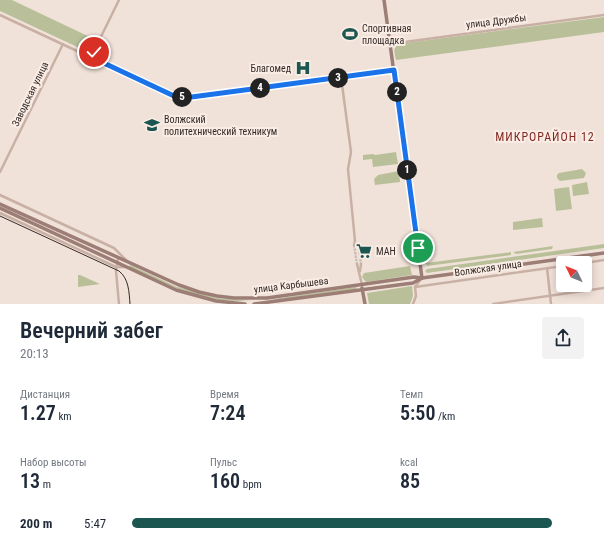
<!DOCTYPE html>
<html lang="ru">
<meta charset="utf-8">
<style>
body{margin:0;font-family:"Roboto Condensed",sans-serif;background:#f2f2f3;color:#1f2937;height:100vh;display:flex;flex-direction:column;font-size:15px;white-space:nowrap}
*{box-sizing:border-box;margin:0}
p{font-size:13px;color:#747a83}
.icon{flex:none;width:22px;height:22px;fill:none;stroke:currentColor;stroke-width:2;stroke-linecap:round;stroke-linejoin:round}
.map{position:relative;height:304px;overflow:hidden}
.sheet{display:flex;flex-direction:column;background:#fff;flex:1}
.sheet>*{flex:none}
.needle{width:26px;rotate:313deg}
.fabs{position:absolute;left:556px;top:256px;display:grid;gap:8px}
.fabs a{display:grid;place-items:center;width:36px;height:36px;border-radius:4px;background:#fff;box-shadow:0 2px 10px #0003;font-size:20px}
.pin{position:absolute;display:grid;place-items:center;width:34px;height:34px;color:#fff;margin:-17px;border:2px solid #fff;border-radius:50%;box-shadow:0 1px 4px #0007}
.km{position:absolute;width:20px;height:20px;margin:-10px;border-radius:50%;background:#222;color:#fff;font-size:11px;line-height:20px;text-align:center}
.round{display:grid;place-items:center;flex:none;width:42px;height:42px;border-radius:4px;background:#f2f2f3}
.headline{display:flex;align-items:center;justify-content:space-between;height:68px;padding:0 20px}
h1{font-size:22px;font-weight:600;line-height:30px}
.figures{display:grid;grid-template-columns:repeat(3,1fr);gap:6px;height:68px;padding:4px 20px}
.figures div{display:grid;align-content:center}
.figures b{font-size:20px;font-weight:600}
.figures small{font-size:11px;font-weight:400}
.figures p{font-size:11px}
ul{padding:0 20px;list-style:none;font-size:13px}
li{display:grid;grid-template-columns:64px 48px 1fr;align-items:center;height:30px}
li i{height:10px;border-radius:5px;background:#1c5651}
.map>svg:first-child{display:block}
</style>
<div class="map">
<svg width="604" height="304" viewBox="0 0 604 304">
<rect width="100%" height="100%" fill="#f1e2d9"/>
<!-- green -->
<g fill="#b9c099">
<path d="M0 0H12L94 39 88 52 0 11Z"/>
<path d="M604 17V32L396 60C395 54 392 49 398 44Z"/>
<path d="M396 152 398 164 373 167 372 159 363 160V155L373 154 375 155Z"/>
<path d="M582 169 586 173 584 178 560 181 557 178V175L559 173Z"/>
<path d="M399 171 400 182 375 185 374 179 378 175Z"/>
<path d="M587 182 589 194 573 196 572 185Z"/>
<path d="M569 187 572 209 556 211 554 189Z"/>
<path d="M542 218 543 227 513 230V222Z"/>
<path d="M411 237 413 238 417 263 412 264 409 240Z"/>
<path d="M604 244V248L427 273 425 271 427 269Z"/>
<path d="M553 246 552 249 516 254 513 252Z"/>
<path d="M511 252V255L427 266 426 263Z"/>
<path d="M130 265 177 287 216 298 250 301 267 300 356 287 357 289C311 295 264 304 217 300 186 295 157 280 129 267Z"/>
<path d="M410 266 412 275 367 282 365 281 362 277 364 273Z"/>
<path d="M78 275H80L100 284 78 287Z"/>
<path d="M412 286 413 296 410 304H369L367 293Z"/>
</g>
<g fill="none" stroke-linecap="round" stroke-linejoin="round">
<!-- street-tunnel -->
<g stroke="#cbbdb5" stroke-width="2.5" stroke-dasharray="2.5 1" stroke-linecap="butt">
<path d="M354 245 357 264"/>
<path d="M359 245 361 264"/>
</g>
<!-- street -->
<g stroke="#c9b0a5" stroke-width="2.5">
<path d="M0 15 154 87 174 96 184 98 394 71"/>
<path d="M390 44 604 15"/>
<path d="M91 57 119 0"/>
<path d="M341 77 351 152 348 169 355 241 354 245"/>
<path d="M0 172 63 44"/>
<path d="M0 195 114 248 126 260"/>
<path d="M0 213 116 267H125"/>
<path d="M118 258 116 271 119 304"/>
<path d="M585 263 604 260"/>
<path d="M357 264 362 285"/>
<path d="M547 268 551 304"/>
<path d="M360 271 361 264"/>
<path d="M415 287 563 266"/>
<path d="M413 304 416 296 415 287 421 279"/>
<path d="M493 304 604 288"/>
</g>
<!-- secondary -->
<g stroke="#9c7e76" stroke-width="3.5">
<path d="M384 0 422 278"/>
<path d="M0 204 179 285 199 292 217 296 234 298H267L414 277 422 278"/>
<path d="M0 208 176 290 216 301 245 304"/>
<path d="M362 288 365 304"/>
<path d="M254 304 413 283 422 278 604 253"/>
</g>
<!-- tram -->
<path stroke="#352926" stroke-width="1" d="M0 216 119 271C129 279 129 292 130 304"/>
</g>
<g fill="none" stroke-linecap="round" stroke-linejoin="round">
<defs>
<path id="route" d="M94 52 91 57 174 96 184 98 394 70 418 248"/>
</defs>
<!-- route casing -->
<use href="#route" stroke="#fff" stroke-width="8"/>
<!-- route -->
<use href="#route" stroke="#1a73e8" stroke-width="5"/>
</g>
<!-- icons -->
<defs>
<symbol id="stadium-bare" viewBox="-9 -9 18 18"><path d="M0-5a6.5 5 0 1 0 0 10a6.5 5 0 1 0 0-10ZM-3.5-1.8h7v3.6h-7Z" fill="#1c5651" stroke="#f9ede5" stroke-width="2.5" paint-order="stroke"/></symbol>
<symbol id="hospital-bare" viewBox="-9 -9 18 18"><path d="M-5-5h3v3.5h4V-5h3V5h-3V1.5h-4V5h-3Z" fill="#1c5651" stroke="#f9ede5" stroke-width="2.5" paint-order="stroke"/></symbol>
<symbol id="university-bare" viewBox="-9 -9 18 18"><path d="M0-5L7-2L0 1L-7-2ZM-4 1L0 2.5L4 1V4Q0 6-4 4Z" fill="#1c5651" stroke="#f9ede5" stroke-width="2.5" paint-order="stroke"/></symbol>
<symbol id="supermarket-bare" viewBox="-9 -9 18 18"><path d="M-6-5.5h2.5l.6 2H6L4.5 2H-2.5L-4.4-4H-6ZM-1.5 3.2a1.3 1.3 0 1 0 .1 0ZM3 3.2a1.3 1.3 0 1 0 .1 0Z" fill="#1c5651" stroke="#f9ede5" stroke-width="2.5" paint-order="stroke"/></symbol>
</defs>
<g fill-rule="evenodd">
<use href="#stadium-bare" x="339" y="23" width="22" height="22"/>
<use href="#hospital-bare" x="292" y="57" width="22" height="22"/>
<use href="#university-bare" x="141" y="114" width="22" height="22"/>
<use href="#supermarket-bare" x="353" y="240" width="22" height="22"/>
</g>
<g text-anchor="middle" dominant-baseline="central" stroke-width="4" stroke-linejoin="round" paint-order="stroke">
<!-- street labels -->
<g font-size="10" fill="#352926" stroke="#f9ede5">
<text transform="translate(496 21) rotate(-7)">улица Дружбы</text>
<text transform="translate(30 94) rotate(-64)">Заводская улица</text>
<text transform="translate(488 268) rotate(-8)">Волжская улица</text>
<text transform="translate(291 285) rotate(-7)">улица Карбышева</text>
</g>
<!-- poi labels -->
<g font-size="10" fill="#352926" stroke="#f9ede5" text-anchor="start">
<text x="362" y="28">Спортивная<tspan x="362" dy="12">площадка</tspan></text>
<text x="291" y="68" text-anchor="end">Благомед</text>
<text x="164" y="119">Волжский<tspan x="164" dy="12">политехнический техникум</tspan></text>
<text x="376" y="251">МАН</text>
</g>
<!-- quarter labels -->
<g font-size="12" letter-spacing="1" fill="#832820" stroke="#f9ede5">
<text x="545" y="137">МИКРОРАЙОН 12</text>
</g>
</g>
</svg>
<div class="fabs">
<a><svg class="needle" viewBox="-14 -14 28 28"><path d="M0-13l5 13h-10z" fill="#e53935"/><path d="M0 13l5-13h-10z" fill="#747a83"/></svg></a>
</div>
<div class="pin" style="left:418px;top:248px;background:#1e9e55"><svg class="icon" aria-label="arrive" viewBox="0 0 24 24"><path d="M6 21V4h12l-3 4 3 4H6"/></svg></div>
<div class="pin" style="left:94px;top:52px;background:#d93025"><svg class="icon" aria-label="check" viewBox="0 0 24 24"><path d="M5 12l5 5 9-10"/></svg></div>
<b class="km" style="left:407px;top:170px">1</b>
<b class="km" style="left:397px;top:92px">2</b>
<b class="km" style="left:338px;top:78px">3</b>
<b class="km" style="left:260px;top:88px">4</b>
<b class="km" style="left:182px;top:97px">5</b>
</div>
<section class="sheet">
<div class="headline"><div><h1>Вечерний забег</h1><p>20:13</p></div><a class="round"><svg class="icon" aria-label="share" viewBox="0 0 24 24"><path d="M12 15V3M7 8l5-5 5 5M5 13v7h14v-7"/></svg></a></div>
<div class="figures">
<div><p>Дистанция</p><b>1.27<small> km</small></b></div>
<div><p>Время</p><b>7:24</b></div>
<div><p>Темп</p><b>5:50<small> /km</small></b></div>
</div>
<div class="figures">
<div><p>Набор высоты</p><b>13<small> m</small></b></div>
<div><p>Пульс</p><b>160<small> bpm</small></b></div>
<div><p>kcal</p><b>85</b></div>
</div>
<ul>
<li><b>200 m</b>5:47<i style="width:93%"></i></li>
</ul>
</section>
